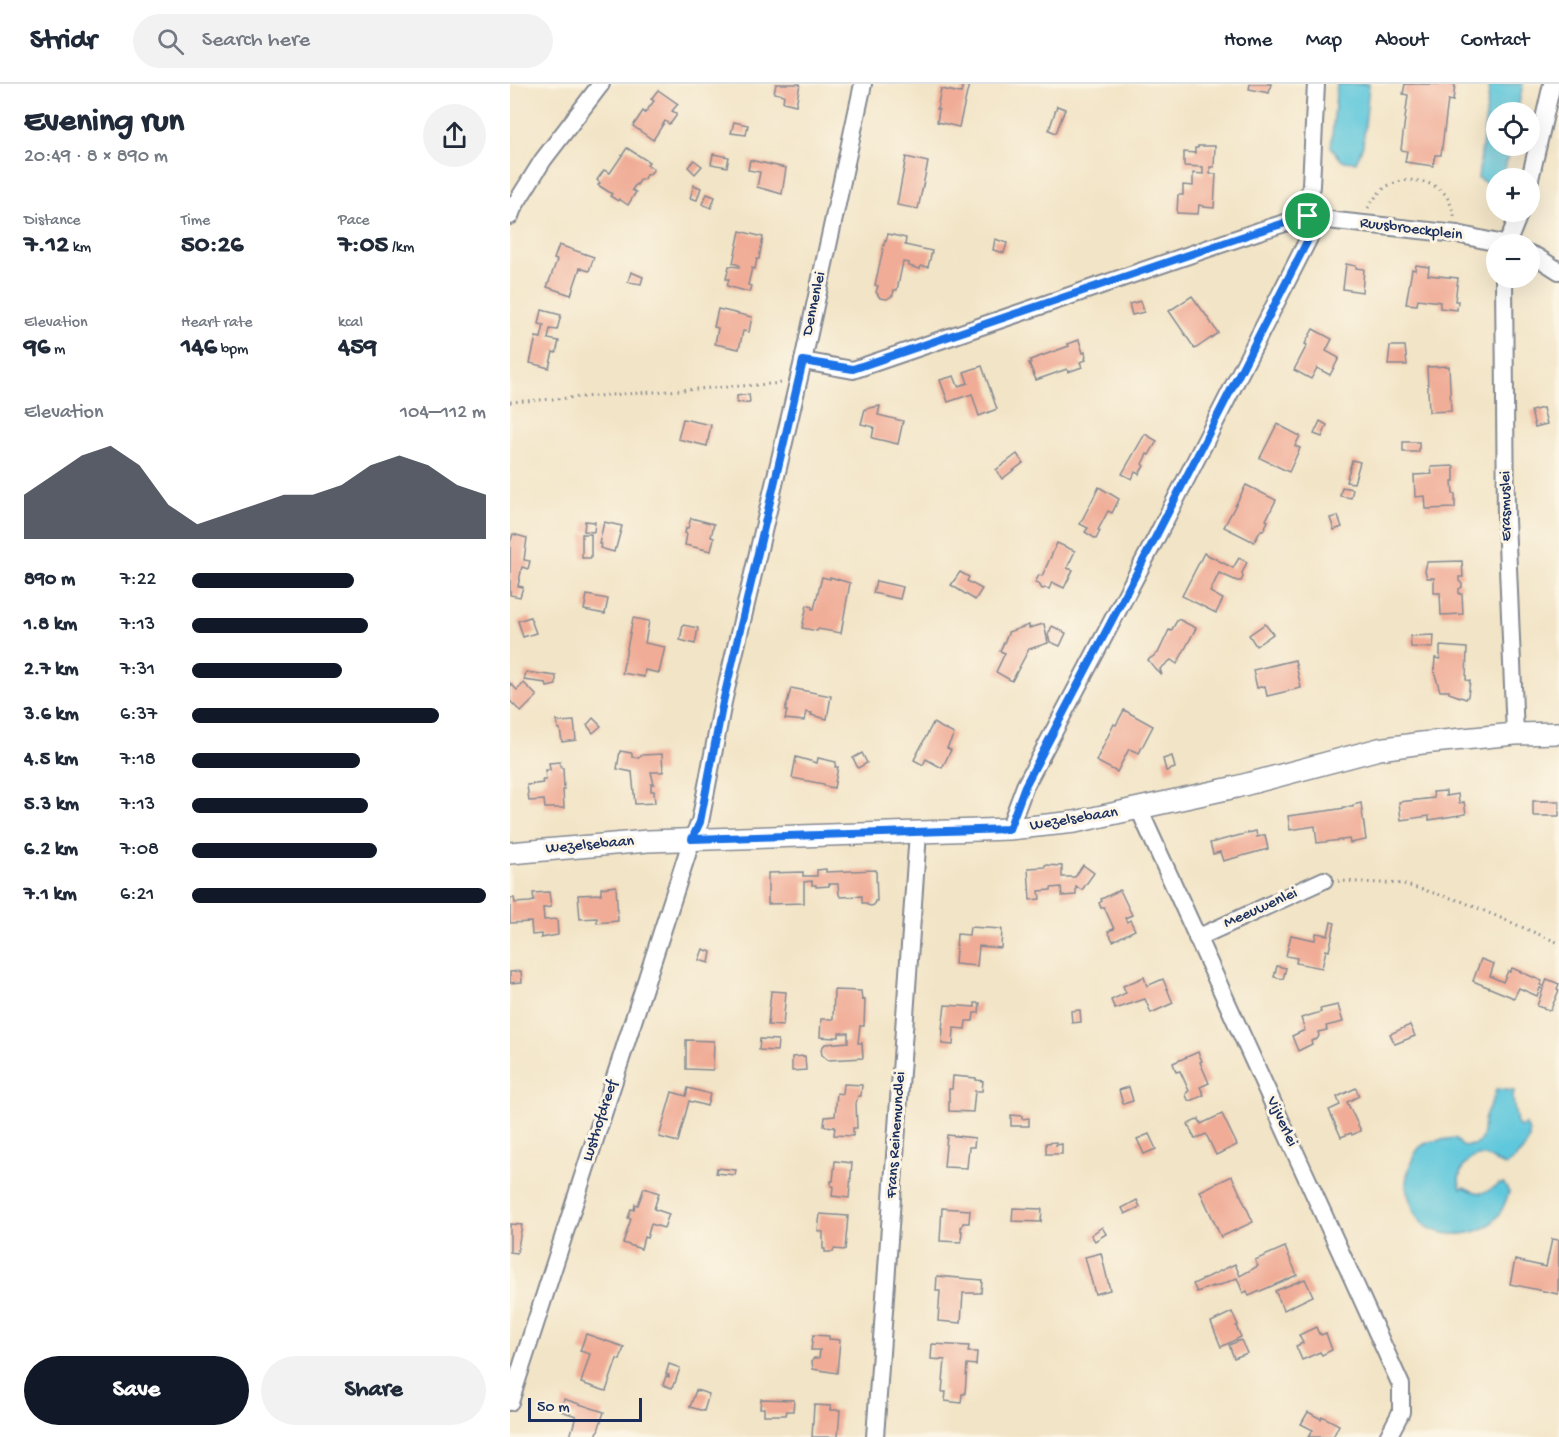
<!DOCTYPE html>
<meta charset="utf-8">
<style>
body{margin:0;font-family:"Gochi Hand",sans-serif;background:#f2f2f3;color:#1f2937;height:100vh;display:flex;flex-direction:column;font-size:22px;white-space:nowrap}
*{box-sizing:border-box;margin:0}
p{font-size:20px;color:#747a83}
.icon{flex:none;width:33px;height:33px;fill:none;stroke:currentColor;stroke-width:2;stroke-linecap:round;stroke-linejoin:round}
.map{position:relative;flex:1;overflow:hidden}
.sheet{display:flex;flex-direction:column;background:#fff;width:510px}
.sheet>*{flex:none}
.buttons{position:absolute;left:976px;top:18px;display:grid;gap:12px}
.buttons a{display:grid;place-items:center;width:54px;height:54px;border-radius:50%;background:#fff;box-shadow:0 6px 24px #0002;font-size:30px}
.scale{position:absolute;left:18px;bottom:15px;width:114px;box-sizing:border-box;padding-left:6px;border:3px solid #1b2f5e;border-top:0;font-size:16px;line-height:21px;white-space:nowrap;color:#1b2f5e;-webkit-text-stroke:4px #fcf5e5;paint-order:stroke}
.pin{position:absolute;display:grid;place-items:center;width:51px;height:51px;color:#fff;margin:-26px;border:3px solid #fff;border-radius:50%;box-shadow:0 2px 6px #0007}
.round{display:grid;place-items:center;flex:none;width:63px;height:63px;border-radius:32px;background:#f2f2f3}
.overview{display:flex;align-items:center;justify-content:space-between;height:102px;padding:0 24px}
h1{font-size:33px;font-weight:700;line-height:45px}
.stats{display:grid;grid-template-columns:repeat(3,1fr);gap:9px;height:102px;padding:6px 24px}
.stats div{display:grid;align-content:center}
.stats b{font-size:26px;font-weight:700}
.stats small{font-size:16px;font-weight:400}
.stats p{font-size:16px}
.chart{height:168px;padding:12px 24px}
.chart p{display:flex;justify-content:space-between}
.chart svg{width:100%;height:108px;margin-top:6px;fill:#111827;opacity:.7}
.button{display:flex;gap:12px;margin-top:auto;padding:12px 24px}
.button a{flex:1;height:69px;border-radius:36px;background:#111827;color:#fff;font-size:24px;font-weight:700;line-height:69px;text-align:center}
.button a+a{background:#f2f2f3;color:#1f2937}
ul{padding:0 24px;list-style:none;font-size:20px}
li{display:grid;grid-template-columns:96px 72px 1fr;align-items:center;height:45px}
li i{height:15px;border-radius:8px;background:#111827}
header{display:flex;align-items:center;gap:36px;box-sizing:border-box;height:84px;padding:0 30px;background:#fff;border-bottom:2px solid #e0e1e3}
header strong{font-size:28px}
nav{display:flex;gap:33px;margin-inline-start:auto;font-size:21px}
.search{width:420px;height:54px;background:#f2f2f3;display:flex;align-items:center;gap:15px;box-sizing:border-box;padding:0 21px;border-radius:33px;color:#747a83;font-size:22px}
main{display:flex;flex:1;min-height:0}
.map>svg:first-child{display:block}
</style>
<header>
<strong>Stridr</strong>
<div class="search"><svg class="icon" aria-label="search" viewBox="0 0 24 24"><circle cx="10" cy="10" r="6"/><path d="M15 15l6 6"/></svg>Search here</div>
<nav><a>Home</a><a>Map</a><a>About</a><a>Contact</a></nav>
</header>
<main>
<section class="sheet">
<div class="overview"><div><h1>Evening run</h1><p>20:49 · 8 × 890 m</p></div><a class="round"><svg class="icon" aria-label="share" viewBox="0 0 24 24"><path d="M12 15V3M7 8l5-5 5 5M5 13v7h14v-7"/></svg></a></div>
<div class="stats">
<div><p>Distance</p><b>7.12<small> km</small></b></div>
<div><p>Time</p><b>50:26</b></div>
<div><p>Pace</p><b>7:05<small> /km</small></b></div>
</div>
<div class="stats">
<div><p>Elevation</p><b>96<small> m</small></b></div>
<div><p>Heart rate</p><b>146<small> bpm</small></b></div>
<div><p>kcal</p><b>459</b></div>
</div>
<div class="chart"><p><span>Elevation</span>104–112 m</p>
<svg viewBox="0 0 160 44" preserveAspectRatio="none"><path d="M0 44V26L10 18L20 10L30 6L40 14L50 30L60 38L70 34L80 30L90 26L100 26L110 22L120 14L130 10L140 14L150 22L160 26V44z"/></svg>
</div>
<ul>
<li><b>890 m</b>7:22<i style="width:55%"></i></li>
<li><b>1.8 km</b>7:13<i style="width:60%"></i></li>
<li><b>2.7 km</b>7:31<i style="width:51%"></i></li>
<li><b>3.6 km</b>6:37<i style="width:84%"></i></li>
<li><b>4.5 km</b>7:18<i style="width:57%"></i></li>
<li><b>5.3 km</b>7:13<i style="width:60%"></i></li>
<li><b>6.2 km</b>7:08<i style="width:63%"></i></li>
<li><b>7.1 km</b>6:21<i style="width:100%"></i></li>
</ul>
<div class="button"><a>Save</a><a>Share</a></div>
</section>
<div class="map">
<svg width="1049" height="1353" viewBox="0 0 1049 1353">
<rect width="100%" height="100%" fill="#fcf5e5"/>
<filter id="ink" filterUnits="userSpaceOnUse"><feTurbulence type="fractalNoise" baseFrequency=".0167" numOctaves="2"/><feDisplacementMap in="SourceGraphic" scale="12" xChannelSelector="R" yChannelSelector="G"/><feConvolveMatrix kernelMatrix="1 2 1 2 8 2 1 2 1" color-interpolation-filters="sRGB"/></filter>
<filter id="wash" filterUnits="userSpaceOnUse"><feTurbulence type="fractalNoise" baseFrequency=".008" numOctaves="4" result="noise"/><feDisplacementMap in="SourceGraphic" scale="24" xChannelSelector="R" yChannelSelector="G"/><feGaussianBlur stdDeviation="1.35" result="paint"/><feColorMatrix in="noise" values="0 0 0 0 0 0 0 0 0 0 0 0 0 0 0 0 0 1.4 0 .05"/><feComposite in="paint" operator="in"/></filter>
<g filter="url(#wash)">
<rect width="100%" height="100%" fill="#f2e4c6"/>
<!-- water -->
<g fill="#60c8dc" stroke="#3e7c9d" stroke-width="1.5">
<path d="M827 0H859L853 61 846 78 832 77 821 63Z"/>
<path d="M980 0H1013L1007 28H987V62H1000L993 94H987V100L979 101 968 94Z"/>
<path d="M986 1005 1004 1007C1001 1020 1006 1027 1007 1040L1011 1043 1015 1040C1028 1057 1008 1072 996 1082 989 1080 982 1074 975 1072 958 1069 944 1090 951 1104L954 1103C970 1112 975 1110 989 1100H994L999 1108C996 1117 993 1126 987 1133 971 1155 927 1156 909 1136 905 1131 896 1107 896 1101 896 1091 903 1069 910 1063 919 1056 934 1056 945 1054L952 1062C958 1062 966 1062 970 1057 974 1051 973 1044 974 1037 976 1025 985 1017 986 1005Z"/>
</g>
<g id="blocks">
<!-- building -->
<g fill="#f0ac96">
<path d="M266 0H290L286 21 273 18 274 11 264 9Z"/>
<path d="M453 0H459L449 43 427 38 429 26 427 25 431 5 451 9Z"/>
<path d="M740 0H761L759 9 739 5Z"/>
<path d="M895 0H945L943 17 938 16 931 71H925L923 82 895 78 897 67 891 66 898 11 893 10Z"/>
<path d="M148 6 168 20 162 27 166 29V32L161 39 159 40 155 37 143 56 123 42 133 27 135 29 144 17 141 15Z"/>
<path d="M547 22 555 25 546 49 539 46Z"/>
<path d="M224 38 238 41 236 51 221 49Z"/>
<path d="M688 62H705L704 83H700V90H706L704 124 694 123V122L689 121 688 130 667 129 668 111H673V101L683 102V89L693 90V83L674 82V68L685 69V64H688Z"/>
<path d="M117 64 139 78 137 81 144 85 139 91 137 90 133 96 131 95 127 101 126 100 122 106 126 108 118 121 109 115 108 117 100 112 102 110 88 101 90 99 87 96 94 86 100 89Z"/>
<path d="M203 70 219 73 217 83 201 80Z"/>
<path d="M396 73 418 78 408 125 387 121Z"/>
<path d="M184 76 192 82 185 90 178 83Z"/>
<path d="M240 76 276 84 272 110 247 103 250 88 238 86Z"/>
<path d="M184 101 191 104 187 116 180 114Z"/>
<path d="M197 110 205 113 201 124 192 120Z"/>
<path d="M230 147 253 153 249 175H247L245 185 242 184 238 201 241 202 239 208 217 202 219 195H216L219 182 229 183V181L223 179Z"/>
<path d="M378 150 396 154 395 161 422 167 418 183 411 182 410 185 399 182V179L393 178 387 206H384L383 211 377 215 370 214 366 208 368 202 365 201 375 156 376 157Z"/>
<path d="M485 155 497 159 494 169 483 166Z"/>
<path d="M49 161 84 173 79 187 70 184 61 211 37 203 47 176 44 175Z"/>
<path d="M836 180 846 182V184L854 185 852 208 833 205Z"/>
<path d="M906 181 919 183 918 191 948 194 945 217H948L947 226 930 224V218L908 215 907 221 896 220 902 185 905 186Z"/>
<path d="M121 188 133 193 131 200 118 198Z"/>
<path d="M682 212 698 234 708 249 685 265 659 227Z"/>
<path d="M631 217 634 228 622 231 619 220Z"/>
<path d="M208 225 242 233 239 248 233 247 229 265 205 260 208 244 204 243Z"/>
<path d="M32 226 51 231 47 246 40 245 38 255 49 257 46 269 43 268 39 284 20 279 26 253 31 254 34 241 29 240Z"/>
<path d="M803 245 822 255 816 267 829 274 820 291 807 284 801 295 784 286 797 261 795 260Z"/>
<path d="M569 256 573 269 575 268 576 273 575 274 576 276 570 278 572 283 558 288 557 285 526 296 519 279H521L520 276 559 262 558 260Z"/>
<path d="M880 262H895L897 281H878Z"/>
<path d="M472 282 487 325 469 332 462 310 438 318 430 296 444 292 448 302 458 299 454 288Z"/>
<path d="M939 282 941 327 919 328 917 283Z"/>
<path d="M239 310 240 318 227 319V312Z"/>
<path d="M370 322 368 331 393 337 388 360 362 354 364 343 351 340 355 325Z"/>
<path d="M1033 324 1037 340 1025 343 1021 327Z"/>
<path d="M173 335 201 341 197 362 168 355Z"/>
<path d="M810 337 817 341 812 353 804 350Z"/>
<path d="M767 340 790 352 785 362 790 364 779 388 750 374Z"/>
<path d="M635 350 647 357 639 371 637 370 632 380 634 382 629 390 625 388 622 395 612 390Z"/>
<rect x="893" y="358" width="16" height="10"/>
<path d="M507 370 513 379 492 395 486 386Z"/>
<path d="M842 376 850 378 844 399 836 398Z"/>
<path d="M944 382V397H942L943 410H945V424L916 425 915 412 905 413 904 391 922 390 921 383Z"/>
<path d="M736 401 766 416 756 436 758 437 753 447 751 446 744 458 714 443Z"/>
<path d="M589 403 609 415 602 429 598 427 588 446 590 447 586 455 575 448 578 444 570 440Z"/>
<path d="M832 403 843 405 841 414 830 412Z"/>
<path d="M828 432 832 443 824 446 820 434Z"/>
<path d="M181 434 204 440 201 453 204 454 201 467 175 461 177 450 175 449 176 444H178Z"/>
<path d="M75 437 85 438 84 448 74 447Z"/>
<path d="M94 438 112 442 106 464H105L104 468 90 464 91 460H89Z"/>
<path d="M3 450 17 454 14 476 20 477 18 485 12 483 8 502 13 503 10 513 0 511V456H1Z"/>
<rect x="72" y="450" width="9" height="24"/>
<path d="M547 459 565 467 557 484 563 486 554 504 542 498 539 505 536 504 532 505 529 500 525 499 529 491 532 492Z"/>
<path d="M694 469 723 484 729 474 737 478 732 489 733 493 731 497H727L709 489 700 508 713 515 706 529 672 512Z"/>
<path d="M952 477 953 493H949V497L952 500V503L949 505V510H952L953 530 931 531 930 509H924V494H917L915 487 917 478Z"/>
<path d="M450 488 459 493 457 497 472 505 465 516 441 501Z"/>
<path d="M312 493 320 495V493L340 499 331 549 308 545 307 547 292 544 297 521 302 523V525H304Z"/>
<path d="M366 497 393 503 390 515 363 509Z"/>
<path d="M77 511 98 515 95 530 74 526Z"/>
<path d="M20 533 26 549 13 553 8 537Z"/>
<path d="M123 534 139 537 135 559 155 563 149 589 135 586 134 593 112 589Z"/>
<path d="M668 535 686 544 667 580 661 576 650 585 652 591 648 587H647L638 576 648 569 659 546 661 547Z"/>
<path d="M534 540 538 559 519 565 502 597 486 588 495 569 490 567 498 550V548L519 541V544Z"/>
<path d="M755 540 763 550 746 562 739 551Z"/>
<path d="M173 541 188 544 185 560 170 556Z"/>
<path d="M542 542 556 549 550 562 540 558 538 551Z"/>
<path d="M924 551 923 564 901 563 900 552Z"/>
<path d="M930 562 957 564 956 596 960 597 958 612 956 615 939 609V607H930L924 587 925 574 930 575Z"/>
<path d="M785 576 791 604 757 612 755 602 747 604 743 586Z"/>
<path d="M16 588 46 592V601L37 603 36 599 14 596Z"/>
<path d="M0 599 7 606 14 599 27 612 11 628 0 617Z"/>
<path d="M281 604 321 612 317 635 301 631 302 629 296 628 294 637 275 635 277 627H275Z"/>
<path d="M614 626 643 642 629 669 619 665 607 688 586 677 604 640 606 641Z"/>
<path d="M83 634 91 642 83 649 77 641Z"/>
<path d="M47 636 50 638 64 637 66 656 52 658 50 645H48Z"/>
<path d="M423 639 444 650 437 664 441 666 432 684 416 675 413 681 404 676Z"/>
<path d="M110 667 121 669 122 670V673L128 674 132 671 152 670 153 688H141L144 700H141V707H144L145 719 125 720 122 688 107 685Z"/>
<path d="M352 669 357 679 348 684 343 674Z"/>
<path d="M662 672 665 684 656 687 653 675Z"/>
<path d="M286 673 307 679 308 674 326 678 325 683H328L324 704 314 702V700L282 694Z"/>
<path d="M50 678 51 684H53L54 706H53L54 724H35L34 716 19 717 17 701 33 699 32 696H36L35 686H40L39 679Z"/>
<path d="M936 707V712L948 710 949 719 954 718 956 730 919 736V732L891 736 889 718 924 714 923 708Z"/>
<rect x="1023" y="717" width="26" height="15"/>
<path d="M851 719 856 756 840 759 839 755 807 759 805 742 780 746 778 732 816 727 835 724 834 723H843V721Z"/>
<path d="M746 747 747 753 755 751 758 765 713 777 710 768 703 770 700 759Z"/>
<path d="M535 781 552 782V793H565L573 781 584 789 572 806 566 803V811L552 812 551 803 541 804V806L529 807 530 815 520 816 518 784 535 783Z"/>
<path d="M316 785V788L366 786 367 817H365L364 821 361 822 357 821V819H352V812L331 813 329 811 328 800H319V802L306 803V801H302V797L294 798V819L258 820V789L293 788V792H307V786Z"/>
<path d="M106 802 108 837 87 839V834L70 835 68 811 91 810V804Z"/>
<path d="M610 806 622 831 615 834 617 838 620 836 625 846 603 857 598 847 604 845 594 823 591 824 589 819 592 817 591 815Z"/>
<path d="M39 808 41 823 33 824 34 836 47 835 48 851 31 854V850L22 851 21 838 0 839V814H4L5 819 20 818 24 817 23 809Z"/>
<path d="M821 838 825 839 819 867 816 866 812 884 786 879 787 874 776 872 781 851 805 856 806 849 818 851Z"/>
<path d="M460 843 492 845 491 864 469 862 467 882 445 880 447 850 459 851Z"/>
<path d="M193 865 201 868 199 879 189 876Z"/>
<path d="M971 875 984 880 980 892 993 898 998 887 1000 888 1002 884 1032 897 1030 901 1034 903 1037 895 1049 900 1047 905 1049 906 1041 925 1039 926 1027 922 1033 905 1030 904 1027 912 1009 904 1004 914 963 897Z"/>
<path d="M767 882 776 884 773 895 764 893Z"/>
<path d="M11 887 12 898 0 899V888Z"/>
<path d="M634 893 637 902 653 895 663 919 641 929 635 915 605 925 601 916 616 909 613 902Z"/>
<path d="M324 906 351 907 352 916 355 915 354 942H350L348 959H352L353 974 318 976 312 971 311 965 315 960 338 958V949H329V953H324V954L310 953 311 935H323Z"/>
<path d="M261 907 276 908 273 942 258 941Z"/>
<path d="M465 919H470L469 929H464L463 937H456L455 945 444 944 443 961 432 960 433 945H432L435 921 465 923Z"/>
<path d="M828 921 833 938 816 942 817 946 808 948 809 952 807 955 801 957 802 960 788 967 782 952 795 946 791 934 811 928 810 925Z"/>
<path d="M570 926 571 938 562 939 561 927Z"/>
<path d="M900 941 905 952 885 960 880 950Z"/>
<path d="M250 955 268 956 267 967 249 966Z"/>
<path d="M176 956 204 957 203 986 176 985Z"/>
<path d="M688 968 692 977 690 978 699 999 690 1003 694 1011 681 1017 678 1016 676 1011 677 1008 679 1007 670 987 666 988 663 979Z"/>
<path d="M295 972 296 986 282 987V973Z"/>
<path d="M443 992 466 994V996L473 997 472 1007H465L463 1028 439 1027V1005H442Z"/>
<path d="M334 1000 352 1001 351 1012H348L346 1019 347 1044H343V1052L324 1051 325 1043 314 1042 315 1033 325 1032 327 1009 333 1010Z"/>
<path d="M619 1003 623 1017 613 1020 609 1006Z"/>
<path d="M178 1004 200 1010 197 1022 179 1017 168 1058 149 1053 162 1008 176 1012Z"/>
<path d="M846 1004 849 1012 837 1018 850 1045V1047L842 1051 841 1049 831 1053 819 1026 830 1021 827 1013Z"/>
<path d="M712 1030 727 1061 706 1071 696 1050 685 1055 678 1040 689 1035 691 1040Z"/>
<path d="M501 1031 512 1032V1035L519 1034V1042H501Z"/>
<path d="M639 1050 646 1065 634 1070 627 1055Z"/>
<path d="M437 1051 465 1054 464 1063H459L457 1084 434 1083Z"/>
<path d="M546 1058V1061L552 1060V1070H536V1059Z"/>
<path d="M325 1077 342 1079 339 1114 322 1112 323 1102H321V1097H323Z"/>
<path d="M207 1084 226 1086 225 1091 206 1089Z"/>
<path d="M722 1092 743 1138 711 1153 690 1107Z"/>
<path d="M134 1104 149 1109 144 1125 159 1130 154 1144 141 1140 137 1154 134 1153 131 1165 113 1159 121 1135 118 1134 121 1125 124 1126 125 1120 128 1121Z"/>
<path d="M627 1116 630 1123 615 1130 612 1124Z"/>
<path d="M432 1124 460 1126 459 1139H453L452 1143H451V1147H452L451 1158 430 1157Z"/>
<path d="M503 1124 532 1125 531 1138 502 1137Z"/>
<path d="M310 1130 338 1132 335 1166 324 1165 323 1168H315V1165H313V1148L308 1147Z"/>
<path d="M0 1140 12 1141 7 1169 0 1168Z"/>
<path d="M592 1143 596 1150 585 1157 581 1151Z"/>
<path d="M1042 1155 1049 1156 1048 1210 1000 1200 1005 1176 1036 1183Z"/>
<path d="M775 1163 787 1191 739 1212 737 1207 733 1209 727 1194 708 1202 702 1203V1202L687 1208 683 1200 725 1180 730 1192 748 1182 745 1176Z"/>
<path d="M591 1169 600 1206 585 1210 575 1173Z"/>
<path d="M427 1192 472 1196 471 1209H453L451 1239 428 1237 430 1207H426Z"/>
<path d="M795 1195 803 1212 774 1226 765 1207Z"/>
<path d="M722 1228 728 1241 726 1242 731 1253 711 1263 701 1238Z"/>
<path d="M806 1243 809 1250 810 1249 811 1251 816 1249 822 1266 812 1271 810 1268 792 1276 786 1262 793 1259 789 1251Z"/>
<path d="M76 1250 114 1263 110 1276 107 1275 96 1307 71 1299 80 1270 70 1267Z"/>
<path d="M303 1251 319 1252V1255L330 1256 327 1289 303 1285 302 1277 304 1274H309L310 1266H301Z"/>
<path d="M731 1256 737 1269 724 1274 719 1261Z"/>
<path d="M422 1260 459 1262 458 1268H467L466 1281 457 1280 455 1310H452L451 1319 435 1317 436 1308H432L435 1276 421 1275Z"/>
<path d="M159 1280 170 1284 165 1299H164L162 1304 153 1301 156 1292 159 1293V1291L156 1290Z"/>
<path d="M186 1306 199 1310 194 1327 180 1323Z"/>
<path d="M54 1315 94 1328 86 1353H60L66 1332 51 1327Z"/>
<path d="M251 1315 284 1316 283 1327H277L276 1331H254V1324H250Z"/>
<path d="M304 1321 321 1322 320 1326H330L328 1353H302Z"/>
<path d="M798 1328 811 1335 812 1332 829 1341 823 1353H798L803 1346 791 1340Z"/>
</g>
</g>
</g>
<g filter="url(#ink)">
<use href="#blocks" fill-opacity="0" stroke="#868a92" stroke-width="1.5"/>
<g fill="none" stroke-linecap="round" stroke-linejoin="round">
<defs>
<g id="minor">
<path d="M1020 95 1042 0"/>
<path d="M0 132 3 124 33 76 91 0"/>
<path d="M997 160 1010 128"/>
<path d="M1020 170 1027 173 1049 187"/>
<path d="M994 194 996 436 1005 650"/>
<path d="M293 277 343 286 749 147 798 132 826 137 947 150 993 160"/>
<path d="M629 725 891 1301V1328L878 1353"/>
<path d="M499 745 515 702 646 454 803 146 798 132 801 101 806 0"/>
<path d="M687 854 814 796"/>
<path d="M0 1318 182 755 190 738 213 618 293 277 353 0"/>
<path d="M365 1353 408 749"/>
</g>
<path id="tertiary" d="M0 769 138 757 499 745 565 738 726 703 869 665 912 659 1005 650 1049 649"/>
</defs>
<!-- minor casing -->
<use href="#minor" stroke="#868a92" stroke-width="20"/>
<!-- tertiary casing -->
<use href="#tertiary" stroke="#868a92" stroke-width="24"/>
<!-- path -->
<g stroke="#868a92" stroke-width="3" stroke-dasharray="1.5 4.5" stroke-linecap="butt">
<path d="M858 124C863 117 868 108 876 103 893 92 920 95 934 109 940 116 943 126 945 135"/>
<path d="M0 318 274 299"/>
<path d="M828 797 893 800 951 817 1049 859"/>
</g>
<!-- minor -->
<use href="#minor" stroke="#fff" stroke-width="16"/>
<!-- tertiary -->
<use href="#tertiary" stroke="#fff" stroke-width="21"/>
</g>
</g>
<g fill="none" stroke-linecap="round" stroke-linejoin="round" filter="url(#ink)">
<defs>
<path id="route" d="M798 132 803 146 645 454 515 702 499 745 182 755 190 738 213 618 293 277 343 285 749 147Z"/>
</defs>
<!-- route casing -->
<use href="#route" stroke="#fff" stroke-width="12"/>
<!-- route -->
<use href="#route" stroke="#1a73e8" stroke-width="8"/>
</g>
<g text-anchor="middle" dominant-baseline="central" stroke-width="6" stroke-linejoin="round" paint-order="stroke">
<!-- street labels -->
<g font-size="16" fill="#1b2f5e" stroke="#fcf5e5">
<text transform="translate(901 146) rotate(7)">Ruusbroeckplein</text>
<text transform="translate(305 220) rotate(-78)">Dennenlei</text>
<text transform="translate(997 422) rotate(-91)">Erasmuslei</text>
<text transform="translate(564 736) rotate(-9)">Wezelsebaan</text>
<text transform="translate(80 762) rotate(-5)">Wezelsebaan</text>
<text transform="translate(751 825) rotate(-24)">Meeuwenlei</text>
<text transform="translate(91 1037) rotate(-72)">Lusthofdreef</text>
<text transform="translate(771 1038) rotate(65)">Vijverlei</text>
<text transform="translate(387 1051) rotate(-86)">Frans Reinemundlei</text>
</g>
</g>
</svg>
<div class="buttons">
<a><svg class="icon" aria-label="locate" viewBox="0 0 24 24"><circle cx="12" cy="12" r="6"/><path d="M12 2v4M12 18v4M2 12h4M18 12h4"/></svg></a>
<a>+</a>
<a>−</a>
</div>
<div class="scale">50 m</div>
<div class="pin" style="left:798px;top:132px;background:#1e9e55"><svg class="icon" aria-label="arrive" viewBox="0 0 24 24"><path d="M6 21V4h12l-3 4 3 4H6"/></svg></div>
</div>
</main>
